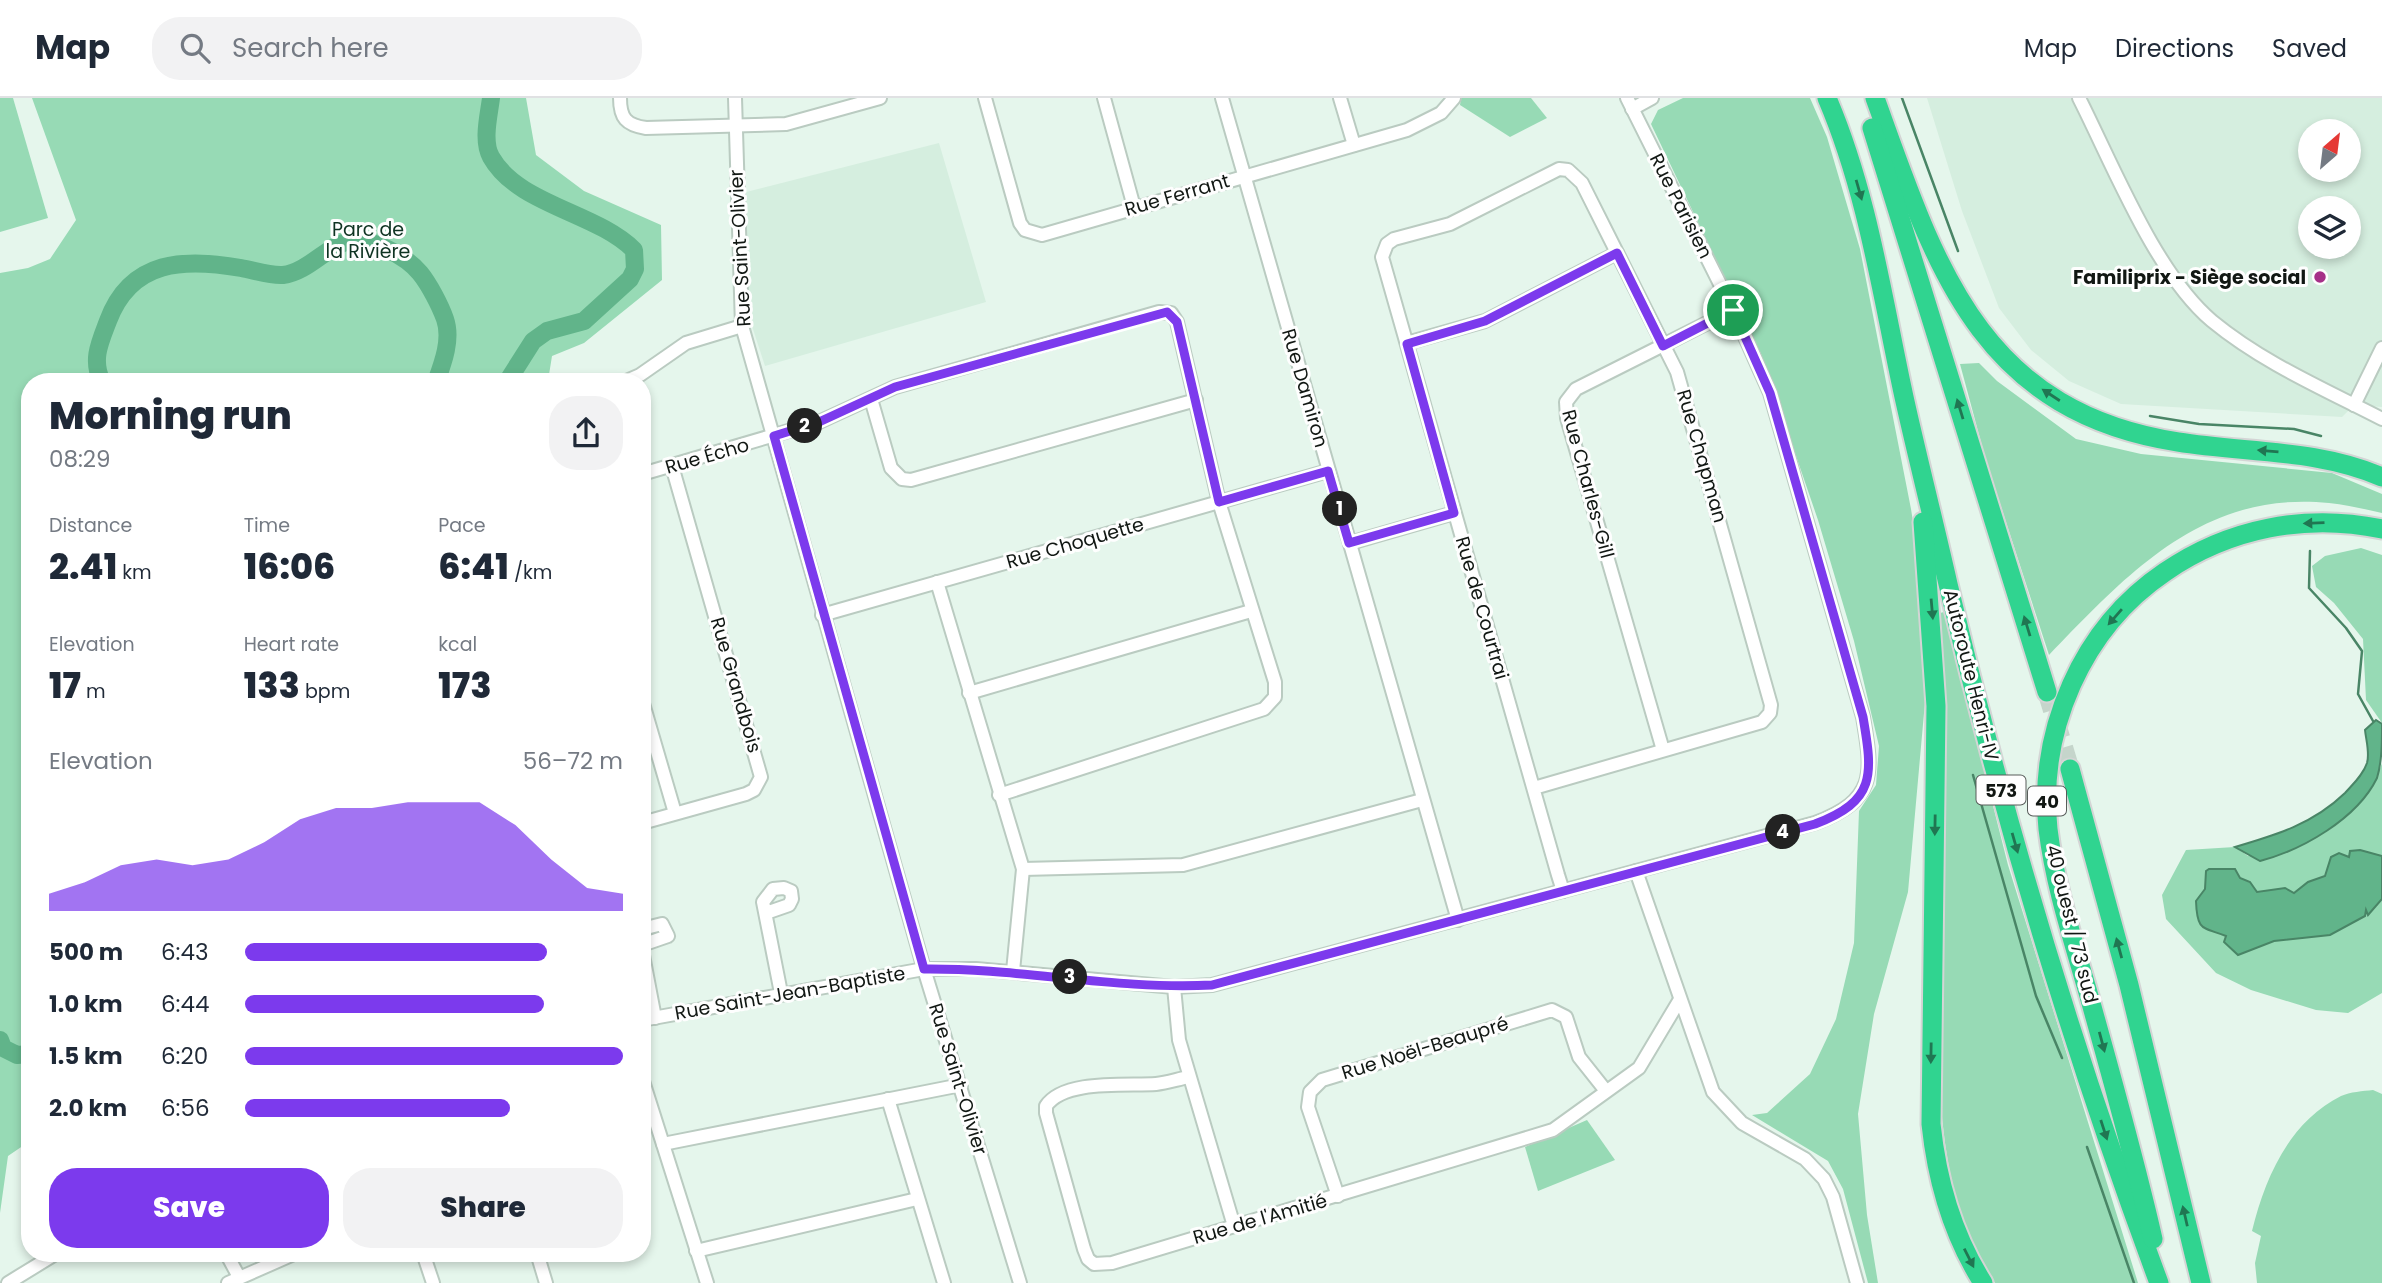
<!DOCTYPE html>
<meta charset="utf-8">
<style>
body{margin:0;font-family:Poppins,sans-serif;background:#f2f2f3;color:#1f2937;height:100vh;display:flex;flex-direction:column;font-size:26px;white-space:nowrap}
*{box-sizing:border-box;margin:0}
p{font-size:23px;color:#747a83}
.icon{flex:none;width:38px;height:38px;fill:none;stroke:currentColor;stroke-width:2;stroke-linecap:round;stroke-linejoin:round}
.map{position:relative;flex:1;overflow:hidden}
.side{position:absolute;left:21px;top:275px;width:630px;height:889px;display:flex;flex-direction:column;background:#fff;border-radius:28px;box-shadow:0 4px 10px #0003}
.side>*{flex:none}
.needle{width:46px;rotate:28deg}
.tools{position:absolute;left:2298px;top:21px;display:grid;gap:14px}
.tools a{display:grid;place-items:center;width:63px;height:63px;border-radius:50%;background:#fff;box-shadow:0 4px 10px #0003;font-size:35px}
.pin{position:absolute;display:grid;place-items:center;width:60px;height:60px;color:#fff;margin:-30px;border:4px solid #fff;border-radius:50%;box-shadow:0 2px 7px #0007}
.km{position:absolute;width:35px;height:35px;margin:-18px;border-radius:50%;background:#222;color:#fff;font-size:19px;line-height:35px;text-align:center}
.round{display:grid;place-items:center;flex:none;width:74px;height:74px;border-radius:28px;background:#f2f2f3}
.summary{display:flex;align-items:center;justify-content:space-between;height:119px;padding:0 28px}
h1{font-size:38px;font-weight:800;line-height:52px}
.stats{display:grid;grid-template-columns:repeat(3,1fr);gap:10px;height:119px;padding:7px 28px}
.stats div{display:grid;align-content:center}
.stats b{font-size:35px;font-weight:800}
.stats small{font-size:19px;font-weight:400}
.stats p{font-size:19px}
.chart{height:196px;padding:14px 28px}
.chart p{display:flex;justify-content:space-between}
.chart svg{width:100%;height:126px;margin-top:7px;fill:#7c3aed;opacity:.7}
.button{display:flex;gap:14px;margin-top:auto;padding:14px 28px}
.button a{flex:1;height:80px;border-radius:28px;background:#7c3aed;color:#fff;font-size:28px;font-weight:800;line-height:80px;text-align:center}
.button a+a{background:#f2f2f3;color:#1f2937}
ul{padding:0 28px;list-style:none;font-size:23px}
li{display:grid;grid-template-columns:112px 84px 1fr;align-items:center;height:52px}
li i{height:18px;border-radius:9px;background:#7c3aed}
header{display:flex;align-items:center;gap:42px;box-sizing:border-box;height:98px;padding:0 35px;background:#fff;border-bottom:2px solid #e0e1e3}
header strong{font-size:33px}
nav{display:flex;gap:38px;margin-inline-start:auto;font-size:24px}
.search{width:490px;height:63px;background:#f2f2f3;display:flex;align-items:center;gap:18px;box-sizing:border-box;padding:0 24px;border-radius:28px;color:#747a83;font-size:26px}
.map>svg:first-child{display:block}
</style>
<header>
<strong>Map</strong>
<div class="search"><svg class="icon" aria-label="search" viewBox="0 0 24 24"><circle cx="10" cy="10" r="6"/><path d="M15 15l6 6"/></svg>Search here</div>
<nav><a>Map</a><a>Directions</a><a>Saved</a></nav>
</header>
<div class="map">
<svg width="2382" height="1185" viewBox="0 0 2382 1185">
<rect width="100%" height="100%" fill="#e5f6ec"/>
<!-- built -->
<g fill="#d5eedf" fill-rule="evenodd">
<path d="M1927 0H2382V309L2354 307 2342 319 2121 306 2069 283 2031 252 1999 210 1962 113ZM2310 33H2348V72H2310ZM2310 110H2348V149H2310Z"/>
<path d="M939 45 986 204 765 268 751 225 742 95Z"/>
</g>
<!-- green -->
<g fill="#97dab5">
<path d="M0 0H13L48 120 0 134Z"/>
<path d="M32 0H526L536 57 584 93 661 127 662 182 584 245 552 258 548 283 30 284V1043L8 1058 0 1115V175L28 170 50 161 76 122Z"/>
<path d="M1461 0H1531L1547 20 1510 39 1460 7Z"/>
<path d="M1683 0H1810L1827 39 1860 151 1911 411 1928 519 1925 604 1908 794 1874 916 1858 1016 1867 1117 1878 1185H1868L1843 1091 1828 1063 1752 1017 1767 1015 1810 976 1836 921 1854 845 1859 713 1876 687 1879 648 1854 543 1818 422 1761 256 1651 26 1658 12Z"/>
<path d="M1979 265 1997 283 2076 341 2141 356 2332 375 2382 396V415C2365 411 2347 407 2329 405 2204 392 2128 475 2049 557L1985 359 1960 266Z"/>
<path d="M2361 450 2382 457V625L2366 602 2363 541 2334 505 2316 489 2312 468 2325 458Z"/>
<path d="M1944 514 2008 767 2138 1185H1995C1955 1118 1946 1072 1940 996L1946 621 1940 515Z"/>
<path d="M2382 665V895L2348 915 2316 912 2251 892 2216 875 2166 821 2162 797 2186 752 2235 749 2248 758C2267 753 2288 750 2307 743 2337 732 2373 696 2382 665Z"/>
<path d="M2373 992 2382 996V1185H2257L2255 1165 2261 1138 2252 1133C2265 1080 2289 1024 2341 998 2350 994 2363 993 2373 992Z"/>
<path d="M1587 1022 1615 1062 1538 1093 1525 1049Z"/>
</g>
<!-- water -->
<g fill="#61b48a" stroke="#498566" stroke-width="2">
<path d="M2376 622 2382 626C2382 643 2382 664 2377 680 2357 721 2302 752 2260 763L2235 749C2276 737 2313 726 2345 695 2353 686 2363 677 2367 665 2370 655 2366 642 2365 632Z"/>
<path d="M2360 752 2382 758V801L2368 817 2366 812 2365 818 2330 837 2274 843 2238 857 2224 844 2226 838C2203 829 2197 834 2196 803L2205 791 2206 773 2209 771H2235L2240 780 2250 784 2257 794 2285 790 2294 795 2308 784 2325 778 2331 759 2339 755 2349 759 2350 753Z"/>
</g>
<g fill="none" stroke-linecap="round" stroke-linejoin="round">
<!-- stream -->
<g stroke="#498566" stroke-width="2.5">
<path d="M1902 0 1958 153"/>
<path d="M2150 318 2199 326 2294 331 2321 338"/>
<path d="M2310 453 2309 490 2346 530 2362 553 2358 596 2373 623"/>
<path d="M1973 677 2036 898 2062 960"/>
<path d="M2087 1049 2134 1185"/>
</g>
<!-- river -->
<g stroke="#61b48a" stroke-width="18">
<path d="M491 0C489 17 482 43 491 59 518 107 596 114 634 152L635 171 630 181 584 223 547 233 533 243 507 284"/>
<path d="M102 284C91 262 100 244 108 223 131 161 185 160 241 170 253 172 270 178 283 177 308 174 327 148 349 143 370 138 407 159 420 175 429 186 440 207 445 221 452 241 443 265 436 284"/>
<path d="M0 942 3 950 17 957 30 956"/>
</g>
<!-- highway-tunnel -->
<path stroke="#c5d5cb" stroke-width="19" stroke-dasharray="19 10" stroke-linecap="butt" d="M2047 594 2070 671"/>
<defs>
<g id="minor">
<path d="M620 0C620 20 626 27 646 30L786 26 880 0"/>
<path d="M735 0 742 228 924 871 1020 1185"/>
<path d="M985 0 1020 125 1025 132 1042 137 1407 32 1441 15 1454 0"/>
<path d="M1104 0 1134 109"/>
<path d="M1222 0 1458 822"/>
<path d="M1340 0 1354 47"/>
<path d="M2079 0C2113 67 2155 175 2212 223 2263 265 2324 291 2382 321"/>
<path d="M1632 11 1652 0"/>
<path d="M1407 245 1485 223 1617 155"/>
<path d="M624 284 640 277 686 245 742 228"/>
<path d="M871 301 891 370 902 381 911 382 1196 302"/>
<path d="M2354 307 2382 250"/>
<path d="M642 376 819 324 895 289 1159 214 1171 215 1177 224 1219 404 1275 584V599L1264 611 999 697"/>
<path d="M1350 445 1454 415"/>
<path d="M937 484 1023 771 1013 873"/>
<path d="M822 517 1328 373"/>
<path d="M969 595 1251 513"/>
<path d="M642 602 675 715"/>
<path d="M1663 652 1567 320 1566 304 1576 291 1733 212"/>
<path d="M1534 690 1762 624 1770 615 1771 607 1677 274 1582 85 1568 72 1559 71 1450 126 1394 141 1387 146 1382 159 1558 777 1563 793"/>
<path d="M642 725 746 696 754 692 761 679 672 368"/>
<path d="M1023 771 1183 767 1422 702"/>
<path d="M1636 773 1713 994 1742 1025 1805 1061 1824 1081 1833 1099 1857 1185"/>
<path d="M766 815 789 807 792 801 791 793 784 790 773 791 763 804 781 895"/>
<path d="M642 831 662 826 668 838 642 847"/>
<path d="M642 852 655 920"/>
<path d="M1174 889 1179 942 1234 1128"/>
<path d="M642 922 924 871H976L1174 889 1212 887 1815 725C1876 702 1873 677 1863 619L1770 295 1733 212 1627 0"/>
<path d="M1189 979C1178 981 1167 985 1156 986 1127 988 1064 981 1046 1008V1015L1084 1151 1088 1161 1094 1166 1112 1165 1553 1032 1639 970 1679 903"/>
<path d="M642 980 707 1185"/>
<path d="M888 1001 944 1185"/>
<path d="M663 1046 961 987"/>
<path d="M1338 1098 1308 1009 1310 994 1322 982 1552 912 1566 919 1579 959 1606 993"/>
<path d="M696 1153 917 1101"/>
<path d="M226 1155 239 1179"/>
<path d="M423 1155 433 1185"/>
<path d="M537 1155 546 1185"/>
<path d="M8 1185 57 1155"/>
<path d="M228 1185 296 1155"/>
</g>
<g id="highway">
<path d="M1827 0C1868 96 1882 198 1904 299 1918 362 1934 424 1948 486 2004 723 2074 957 2159 1185"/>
<path d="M1875 0C1935 166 1978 313 2178 344 2247 355 2317 351 2382 379"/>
<path d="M1872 30 2047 594"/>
<path d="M1923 424 1936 608 1931 1026C1937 1083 1952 1136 1983 1185"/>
<path d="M2070 671 2129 887 2201 1185"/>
<path d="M2153 1141C2135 1062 2113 984 2091 905 2075 848 2055 790 2048 731 2038 632 2082 530 2165 474 2229 430 2306 415 2382 431"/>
</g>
</defs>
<!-- minor casing -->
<use href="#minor" stroke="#bacbc1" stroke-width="16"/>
<!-- highway casing -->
<use href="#highway" stroke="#d4d5d5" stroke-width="23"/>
<!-- minor -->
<use href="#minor" stroke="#fff" stroke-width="12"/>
<!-- highway -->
<use href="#highway" stroke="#30d490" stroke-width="19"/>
</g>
<!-- one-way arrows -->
<defs><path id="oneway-solid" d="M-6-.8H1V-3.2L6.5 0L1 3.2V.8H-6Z" transform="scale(1.75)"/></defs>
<g fill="#207652">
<use href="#oneway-solid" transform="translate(1859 92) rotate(74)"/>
<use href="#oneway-solid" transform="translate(2051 297) rotate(-147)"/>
<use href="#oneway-solid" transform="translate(1960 311) rotate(-107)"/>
<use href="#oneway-solid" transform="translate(2268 353) rotate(-175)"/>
<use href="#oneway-solid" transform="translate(2314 425) rotate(178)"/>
<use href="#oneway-solid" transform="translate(1932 511) rotate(85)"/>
<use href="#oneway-solid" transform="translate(2115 519) rotate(131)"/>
<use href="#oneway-solid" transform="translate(2027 528) rotate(-107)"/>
<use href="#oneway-solid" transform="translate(1935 727) rotate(91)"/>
<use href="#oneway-solid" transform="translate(2015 745) rotate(74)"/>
<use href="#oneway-solid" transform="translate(2119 850) rotate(-105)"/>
<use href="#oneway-solid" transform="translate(2102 944) rotate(75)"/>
<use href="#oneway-solid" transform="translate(1931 955) rotate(91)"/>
<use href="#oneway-solid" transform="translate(2104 1032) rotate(72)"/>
<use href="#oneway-solid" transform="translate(2185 1118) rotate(-103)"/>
<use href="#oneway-solid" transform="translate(1969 1160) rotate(63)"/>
</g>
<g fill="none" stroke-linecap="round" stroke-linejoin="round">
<defs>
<path id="route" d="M1617 155 1663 248 1733 212 1770 295 1863 619C1873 677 1876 703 1815 726L1212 887C1116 892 1020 870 924 871L774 338 819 324 895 289 1167 214 1177 224 1219 404 1328 373 1349 445 1454 415 1407 246 1485 223Z"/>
</defs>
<!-- route casing -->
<use href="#route" stroke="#fff" stroke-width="14"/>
<!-- route -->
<use href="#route" stroke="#7c3aed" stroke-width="9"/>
</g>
<!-- markers -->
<circle fill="#a63088" stroke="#fefefe" stroke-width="2.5" cx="2320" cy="179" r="7"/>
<g text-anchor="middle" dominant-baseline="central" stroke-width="6" stroke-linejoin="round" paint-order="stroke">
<!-- shield labels -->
<g fill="#fefefe" stroke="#585c5a" stroke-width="2">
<rect x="1976.5" y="677.5" width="49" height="29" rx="5"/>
<rect x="2028" y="688.5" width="38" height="29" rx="5"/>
</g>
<g font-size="18" font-weight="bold" fill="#111713">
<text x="2001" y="692">573</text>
<text x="2047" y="703">40</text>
</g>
<!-- street labels -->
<g font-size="19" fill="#111713" stroke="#fefefe">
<text transform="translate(1177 97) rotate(-16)">Rue Ferrant</text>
<text transform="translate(1681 108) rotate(63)">Rue Parisien</text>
<text transform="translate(740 150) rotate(-93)">Rue Saint-Olivier</text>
<text transform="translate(1305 290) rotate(74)">Rue Damiron</text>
<text transform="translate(707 358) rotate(-16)">Rue Écho</text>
<text transform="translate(1702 358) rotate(74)">Rue Chapman</text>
<text transform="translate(1588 386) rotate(75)">Rue Charles-Gill</text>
<text transform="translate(1075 445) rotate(-16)">Rue Choquette</text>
<text transform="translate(1482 510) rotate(74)">Rue de Courtrai</text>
<text transform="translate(1971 577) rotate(76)">Autoroute Henri-IV</text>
<text transform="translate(736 587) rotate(74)">Rue Grandbois</text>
<text transform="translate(2072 826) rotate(76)">40 ouest / 73 sud</text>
<text transform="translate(790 895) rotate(-10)">Rue Saint-Jean-Baptiste</text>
<text transform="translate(1425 950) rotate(-17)">Rue Noël-Beaupré</text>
<text transform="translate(958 981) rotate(73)">Rue Saint-Olivier</text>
<text transform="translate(1260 1121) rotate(-16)">Rue de l'Amitié</text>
</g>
<!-- park labels -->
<g font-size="19" fill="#0e3322" stroke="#fefefe">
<text x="368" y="131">Parc de<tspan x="368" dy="22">la Rivière</tspan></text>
</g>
<!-- poi labels -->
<g font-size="19" font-weight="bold" fill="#111713" stroke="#fefefe" text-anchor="end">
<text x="2306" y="179">Familiprix - Siège social</text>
</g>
</g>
</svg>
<div class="tools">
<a><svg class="needle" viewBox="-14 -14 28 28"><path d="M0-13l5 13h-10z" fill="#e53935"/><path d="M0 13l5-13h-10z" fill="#747a83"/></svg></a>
<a><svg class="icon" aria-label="layers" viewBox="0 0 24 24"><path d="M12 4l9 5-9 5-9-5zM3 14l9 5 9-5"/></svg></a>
</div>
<div class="pin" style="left:1733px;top:212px;background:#1e9e55"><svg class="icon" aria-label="arrive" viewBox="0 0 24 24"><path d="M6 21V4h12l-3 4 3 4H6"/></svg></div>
<b class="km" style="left:1340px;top:411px">1</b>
<b class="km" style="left:805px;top:328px">2</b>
<b class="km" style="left:1070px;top:879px">3</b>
<b class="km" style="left:1783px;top:734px">4</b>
<section class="side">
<div class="summary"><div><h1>Morning run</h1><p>08:29</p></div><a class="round"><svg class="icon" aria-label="share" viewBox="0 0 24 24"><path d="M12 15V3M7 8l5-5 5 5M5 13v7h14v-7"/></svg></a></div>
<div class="stats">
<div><p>Distance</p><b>2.41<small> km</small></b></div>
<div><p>Time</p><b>16:06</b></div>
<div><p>Pace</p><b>6:41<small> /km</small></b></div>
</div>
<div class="stats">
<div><p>Elevation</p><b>17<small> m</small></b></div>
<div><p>Heart rate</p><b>133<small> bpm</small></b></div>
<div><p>kcal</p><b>173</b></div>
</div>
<div class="chart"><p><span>Elevation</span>56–72 m</p>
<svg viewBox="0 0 160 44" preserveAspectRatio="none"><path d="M0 44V38L10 34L20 28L30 26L40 28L50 26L60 20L70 12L80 8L90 8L100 6L110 6L120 6L130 14L140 26L150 36L160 38V44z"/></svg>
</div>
<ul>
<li><b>500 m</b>6:43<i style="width:80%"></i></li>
<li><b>1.0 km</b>6:44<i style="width:79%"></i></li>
<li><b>1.5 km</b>6:20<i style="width:100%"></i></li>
<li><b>2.0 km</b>6:56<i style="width:70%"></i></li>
</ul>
<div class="button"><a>Save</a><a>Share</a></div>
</section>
</div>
